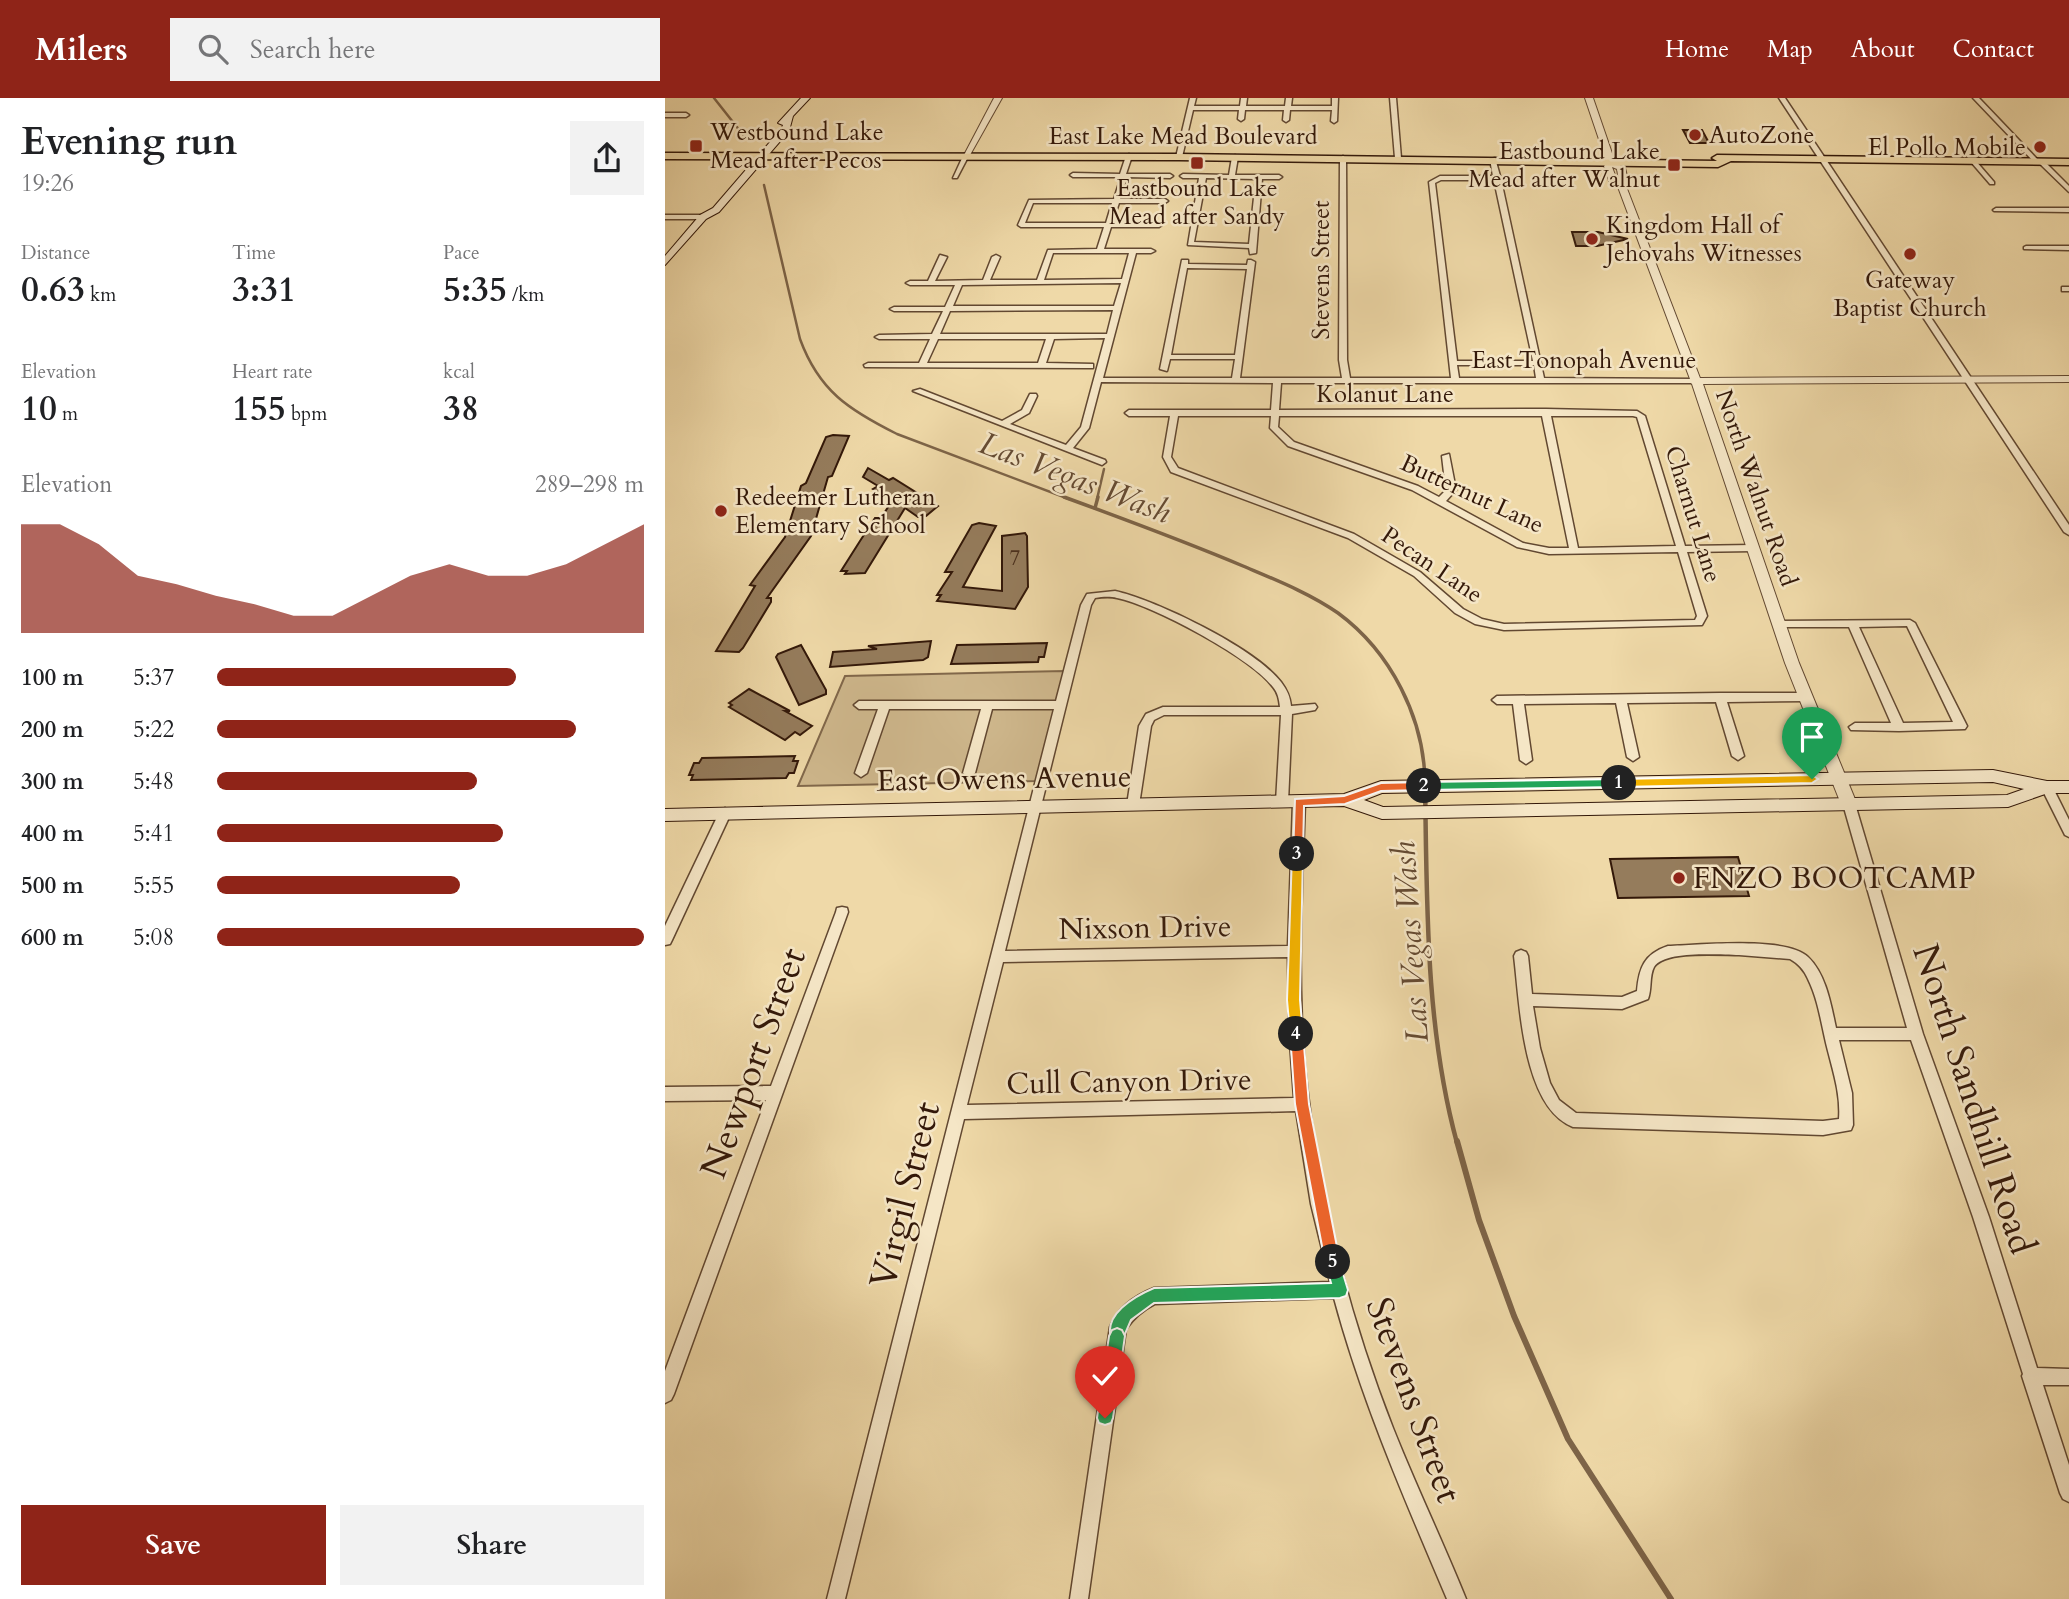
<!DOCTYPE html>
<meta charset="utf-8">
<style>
body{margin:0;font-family:Cardo,serif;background:#f2f2f2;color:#202124;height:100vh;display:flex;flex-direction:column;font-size:26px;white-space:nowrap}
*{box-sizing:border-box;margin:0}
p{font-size:23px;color:#757577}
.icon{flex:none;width:38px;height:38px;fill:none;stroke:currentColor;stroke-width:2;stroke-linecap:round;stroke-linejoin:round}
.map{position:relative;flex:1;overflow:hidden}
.details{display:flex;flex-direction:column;background:#fff;width:665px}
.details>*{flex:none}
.pin{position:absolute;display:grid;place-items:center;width:60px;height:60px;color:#fff;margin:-72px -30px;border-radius:50% 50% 50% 0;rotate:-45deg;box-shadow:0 0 7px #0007}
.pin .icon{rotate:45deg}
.km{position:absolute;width:35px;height:35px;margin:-18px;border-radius:50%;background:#222;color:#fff;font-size:19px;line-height:35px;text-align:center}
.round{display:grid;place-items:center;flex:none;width:74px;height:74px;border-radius:0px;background:#f2f2f2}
.head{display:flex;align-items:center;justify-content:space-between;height:119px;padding:0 21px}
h1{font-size:38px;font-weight:600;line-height:52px}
.stats{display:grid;grid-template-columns:repeat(3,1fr);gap:10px;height:119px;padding:7px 21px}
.stats div{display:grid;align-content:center}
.stats b{font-size:35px;font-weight:600}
.stats small{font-size:19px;font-weight:400}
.stats p{font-size:19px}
.chart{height:196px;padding:14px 21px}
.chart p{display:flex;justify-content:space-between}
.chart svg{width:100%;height:126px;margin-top:7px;fill:#8f2418;opacity:.7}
.action{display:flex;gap:14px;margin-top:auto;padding:14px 21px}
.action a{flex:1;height:80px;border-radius:0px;background:#8f2418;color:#fff;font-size:28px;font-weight:600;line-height:80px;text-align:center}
.action a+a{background:#f2f2f2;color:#202124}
ul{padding:0 21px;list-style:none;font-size:23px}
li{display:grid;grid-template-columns:112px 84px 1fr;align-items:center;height:52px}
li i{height:18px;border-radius:9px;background:#8f2418}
header{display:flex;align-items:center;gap:42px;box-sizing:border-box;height:98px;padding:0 35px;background:#8f2418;color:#fff}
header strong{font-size:33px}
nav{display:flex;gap:38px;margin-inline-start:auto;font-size:24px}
.search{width:490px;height:63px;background:#f2f2f2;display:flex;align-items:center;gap:18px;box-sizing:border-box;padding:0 24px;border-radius:0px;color:#757577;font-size:26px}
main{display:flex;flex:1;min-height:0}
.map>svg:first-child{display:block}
</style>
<header>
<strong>Milers</strong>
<div class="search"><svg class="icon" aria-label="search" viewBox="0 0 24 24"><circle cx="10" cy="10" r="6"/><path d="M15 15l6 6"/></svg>Search here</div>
<nav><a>Home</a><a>Map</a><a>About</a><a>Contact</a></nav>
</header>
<main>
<section class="details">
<div class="head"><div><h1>Evening run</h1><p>19:26</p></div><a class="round"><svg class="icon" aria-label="share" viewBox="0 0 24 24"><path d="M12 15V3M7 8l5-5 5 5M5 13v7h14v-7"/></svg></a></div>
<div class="stats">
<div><p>Distance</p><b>0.63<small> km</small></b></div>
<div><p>Time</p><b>3:31</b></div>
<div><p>Pace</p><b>5:35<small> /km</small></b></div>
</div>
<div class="stats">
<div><p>Elevation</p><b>10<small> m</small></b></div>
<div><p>Heart rate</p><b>155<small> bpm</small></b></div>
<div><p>kcal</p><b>38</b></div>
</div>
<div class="chart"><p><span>Elevation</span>289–298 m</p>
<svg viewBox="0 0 160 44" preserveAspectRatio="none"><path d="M0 44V6L10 6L20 13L30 24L40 27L50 31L60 34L70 38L80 38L90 31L100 24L110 20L120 24L130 24L140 20L150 13L160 6V44z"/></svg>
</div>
<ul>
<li><b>100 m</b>5:37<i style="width:70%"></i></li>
<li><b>200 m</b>5:22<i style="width:84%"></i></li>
<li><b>300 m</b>5:48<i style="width:61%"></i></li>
<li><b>400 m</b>5:41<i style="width:67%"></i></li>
<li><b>500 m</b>5:55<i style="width:57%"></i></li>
<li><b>600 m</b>5:08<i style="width:100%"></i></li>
</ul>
<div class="action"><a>Save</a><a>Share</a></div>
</section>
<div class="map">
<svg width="1404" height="1501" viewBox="0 0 1404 1501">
<rect width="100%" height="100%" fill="#efd9a8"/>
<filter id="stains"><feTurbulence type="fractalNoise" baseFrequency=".00286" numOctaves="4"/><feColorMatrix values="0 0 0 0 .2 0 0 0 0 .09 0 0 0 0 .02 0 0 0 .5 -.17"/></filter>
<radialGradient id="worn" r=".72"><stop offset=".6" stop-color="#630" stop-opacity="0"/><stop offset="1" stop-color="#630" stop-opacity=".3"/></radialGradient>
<!-- green -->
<path fill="#cfb88d" stroke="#81684b" stroke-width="2" d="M399 573 371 683 133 688 180 578Z"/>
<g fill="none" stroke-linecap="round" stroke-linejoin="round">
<!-- stream-far3 -->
<g stroke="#7d6448" stroke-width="2.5">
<path d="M49 0 79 38"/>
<path d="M99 87 135 241C154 293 184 312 232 336L404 401"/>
<path d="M432 401 439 371"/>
</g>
<!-- stream-far2 -->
<g stroke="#7d6448" stroke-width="3.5">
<path d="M399 399C459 421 519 443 578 468 611 482 644 495 673 515 726 554 759 620 760 684"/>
<path d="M430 410 433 399"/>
</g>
<!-- stream-far1 -->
<path stroke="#7d6448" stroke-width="4.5" d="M760 683C762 803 760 928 792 1045"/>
<!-- stream -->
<path stroke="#7d6448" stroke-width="6" d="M792 1043 814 1122 849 1218 903 1341 1006 1501"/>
</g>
<!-- building -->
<g fill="#957c5c" stroke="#331809" stroke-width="2">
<path d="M1018 32H1037L1044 45H1025Z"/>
<path d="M907 134H933L963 141 932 148H911Z"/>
<path d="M168 337 184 338 167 378 163 379 146 438 102 500H106V504L78 550 74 554 51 553 90 488 85 487 120 439 136 388 141 385 161 339Z"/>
<path d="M203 370 224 382 228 380 273 408 261 418 253 419 240 410 200 475 180 476 182 473H176L195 443 210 420H216L227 403 208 391 213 388 198 379Z"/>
<path d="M314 425 331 428 298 489 337 493V438L360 435 362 438 363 489 350 511 272 503 276 497H272L287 474H280L307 427Z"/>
<path d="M266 543 263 559 258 562 165 569 168 554 212 551 203 548Z"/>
<path d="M382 545 379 559H374L373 564 286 566 292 547Z"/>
<path d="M136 547 161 592V596L134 607 111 559 113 556Z"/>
<path d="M84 591 125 613H120L147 628 135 637 130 634 120 642 64 609 67 607 64 605Z"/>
<path d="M130 658 128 663H133L129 675H124L121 680 26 682 28 677H24L29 665H34L37 660Z"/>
<path d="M1073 759 1084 798 953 800 945 761Z"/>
</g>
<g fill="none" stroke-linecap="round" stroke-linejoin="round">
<defs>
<g id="minor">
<path d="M525 0H531L529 8H575L576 0H582L581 8H620L621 0H627L626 8H667V0H673L672 23 669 25 666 23 667 12H625L624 22 621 24 618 22 619 12H580L579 21 576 23 573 21 574 12H528L517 59 514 61 511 59Z"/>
<path d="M725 0H731L736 60 733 62 730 60Z"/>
<path d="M1114 0H1120L1404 427V437L1399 434Z"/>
<path d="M1308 0H1314L1374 63H1379L1404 88V94L1374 65H1370Z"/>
<path d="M0 15H21L24 17 21 19H0Z"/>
<path d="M299 56 304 57 292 80H288Z"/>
<path d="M464 56 467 58 461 76H505L508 78 505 80 462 79 455 101H500L503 103 500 105H454L447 125H494L497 127 494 129H446L439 151H486L490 153 486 155H471L438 280H567L570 261H505L502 273 495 271 517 162H523V166L582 167 583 162H586L590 164 575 280H677L674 262 675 60 678 58 681 60 682 262 685 280H786L764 84 775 78H828L825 61 830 60 835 78 837 80 836 82 879 280 1029 281 1033 283 1032 285H616L614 312 881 311 972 313 980 318 1020 448 1088 447 1093 450 1088 453 1022 454 1042 518 1037 527 839 532 810 526 790 515 749 478 683 440 506 374 498 359 505 318H464L460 315 464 312H606L608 285 436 284 424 330 408 350 440 362 441 364 437 367 248 293 255 291 337 323 357 312 365 296H371L372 298 364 315 345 326 401 347 416 329 440 240 389 241 381 265 428 266V270H425L200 269 199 267 203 265H254L265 241H214L210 239 214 237 267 236 278 213H229L225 211 229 209H280L290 187H245L241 185 245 183H263L275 157 282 159 270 183 318 182 327 159 331 157 335 159 325 182H372L383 152 432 151 439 129H356L353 127 364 102 449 101 456 79H408L405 77 408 75 455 76 461 58ZM776 82H829L868 263H792L770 85ZM368 105H447L441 125H360ZM388 155H464L457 181 379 182ZM522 170 582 171 570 257H506ZM456 185 449 208H288L297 187ZM448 212 442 236H275L285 213ZM273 241H381L373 265H262ZM792 267H869L871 280H794ZM513 318H606L605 330 623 348 747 392 852 449 884 456 1013 454 1032 518 1030 522 839 526 817 521 798 511 755 474 689 436 513 370 506 359ZM614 318H877L904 450H884L858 445 781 403 791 392 784 356 777 358 781 392 774 399 753 388 629 344 613 329ZM886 318H968L972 319 1011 448 913 450Z"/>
<path d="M570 57 573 59 570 77H614L617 79 614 81H597L591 155 585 156 584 150 523 147 534 80H518L515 78 518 76 564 77 567 59ZM541 80 591 81 584 146 529 144Z"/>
<path d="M1306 62H1310L1329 84V86H1325L1306 64Z"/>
<path d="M1331 110H1404V114L1329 113 1328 112Z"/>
<path d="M0 117H38L41 119 38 121H0Z"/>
<path d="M1361 148H1404V152L1359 151V149Z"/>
<rect x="1397" y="189" width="7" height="4"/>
<path d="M450 493C491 502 590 550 616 584 622 592 625 598 626 608L650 606 652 609 650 612 627 616 623 704 617 708 611 704 616 617H499L489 622 486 628 474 707 468 711 464 710 462 707 474 628 481 616 498 609H615C614 601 613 595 608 589 586 560 488 507 452 500 444 498 437 499 430 500L426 507 340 853 623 848 628 704 634 700 638 701 640 704C637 793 632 881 640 969 652 1093 683 1215 728 1330 751 1388 778 1444 801 1501H782C740 1402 697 1304 669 1200L490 1206C478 1212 469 1220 461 1231L423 1501H405L445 1229C453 1209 469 1198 489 1190L665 1184 646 1106 631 1013 299 1021 180 1501H162L389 611H327L310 675 304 679 298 675 316 611H224L202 675 196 679 190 675 213 611H194L189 607 194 603H391L416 507 422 496ZM623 859 624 931 629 1000 302 1007 338 864Z"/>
<path d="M1245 522 1250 525 1302 628 1300 631 1234 633 1186 632 1184 629 1190 625H1226L1184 529H1114L1109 526 1114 523ZM1242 528 1288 624 1238 625 1194 529Z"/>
<path d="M1055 595H1141L1146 599 1141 603 1062 604 1079 658 1073 662 1067 658 1051 604 962 605 974 659 968 663 962 659 951 605 859 606 867 662 861 666 855 662 848 606H832L827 602 832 598Z"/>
<path d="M1382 685 1386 686 1404 722V739L1400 737 1376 689Z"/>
<path d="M1184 702 1190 706 1258 936 1324 1119 1372 1270 1404 1271V1287H1378L1404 1367V1404L1398 1401 1395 1395 1357 1278 1358 1276 1308 1119 1246 942H1174L1187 995 1188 1027 1186 1032 1158 1037 908 1029C857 1009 855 905 849 858L851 854 856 852 861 854 863 858 867 896 957 899 972 893C974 870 979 856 1003 848 1033 847 1122 838 1143 859 1161 876 1166 907 1171 930H1242L1178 706ZM1074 857 1125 861C1134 866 1139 872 1143 881 1153 901 1156 924 1161 945 1167 970 1176 995 1174 1021L1158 1023 911 1015 894 1002 885 985 875 950 868 908 957 911 983 901C987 891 984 878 989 869 1000 852 1055 857 1074 857Z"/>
<path d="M60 710 66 715 7 842 5 846 0 847V828L54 715Z"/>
<path d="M177 809 182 810 183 814 9 1296 6 1302 0 1305V1273L101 1002 0 1003V989L106 988 171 814 172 810Z"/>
</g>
<g id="tertiary">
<path d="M329 0H337L305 57 298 59Z"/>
<path d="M920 0H928L950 64 960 70 963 82 961 88 1035 280 1404 278V284L1038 286 1134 565 1192 706 1189 710 1184 712 1176 706 1120 565 1027 286 1024 283 1025 281 953 89 944 83 939 68 942 65ZM947 69 952 71 954 83 952 82Z"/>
</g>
<g id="secondary">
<path d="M136 0H145L128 18 124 33 54 114 41 121 0 167V158L35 117 48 110 117 30 118 27 113 25Z"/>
<path d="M1328 672 1382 683H1404V695H1383L1343 709 717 721 679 708 0 723V711L679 696 716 683ZM1328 684 1359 691 1342 697 718 709 699 702 717 695Z"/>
</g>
<path id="primary" d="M0 55 514 56 1052 63 1047 60 1052 57 1404 61V67L1066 63 1053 69 514 62 0 61Z"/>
</defs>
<!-- minor casing -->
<use href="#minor" stroke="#624831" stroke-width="3"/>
<!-- tertiary casing -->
<use href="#tertiary" stroke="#624831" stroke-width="2"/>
<!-- secondary casing -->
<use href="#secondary" stroke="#331809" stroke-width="2"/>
<!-- primary casing -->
<use href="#primary" stroke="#331809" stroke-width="3"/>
<!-- minor -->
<use href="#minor" fill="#f5e6c6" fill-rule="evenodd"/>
<!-- tertiary -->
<use href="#tertiary" fill="#f5e6c6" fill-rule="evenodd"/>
<!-- secondary -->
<use href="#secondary" fill="#f5e6c6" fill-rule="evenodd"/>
<!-- primary -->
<use href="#primary" fill="#efd9a8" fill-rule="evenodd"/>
</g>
<!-- split-1 -->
<path fill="#f5b400" stroke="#fff" stroke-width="2" d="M1147 677 1153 681 1147 685 954 689 948 685 954 681Z"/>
<!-- split-2 -->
<path fill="#22a559" stroke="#fff" stroke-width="2" d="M954 681 959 685 954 689 759 692 754 688 759 684Z"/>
<!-- split-3 -->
<path fill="#f0652b" stroke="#fff" stroke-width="2" d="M759 684 765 688 759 692 716 693 680 706 639 708 638 756 637 759H628L630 701 679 698 716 685Z"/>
<!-- split-4 -->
<path fill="#f5b400" stroke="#fff" stroke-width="2" d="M632 751 638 756 635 902 638 936 631 942 625 936 622 902 627 756Z"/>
<!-- split-5 -->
<path fill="#f0652b" stroke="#fff" stroke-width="2" d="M631 930 638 936 644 1006 675 1164 673 1170 668 1172 662 1170 660 1164 630 1006 625 936Z"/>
<!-- split-6 -->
<path fill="#22a559" stroke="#fff" stroke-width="2" d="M668 1157 673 1159 683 1192 681 1198 675 1200 489 1205 466 1222 457 1243 452 1246 447 1243C436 1217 470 1198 489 1190L666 1185 660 1164 662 1159Z"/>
<!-- split-7 -->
<path fill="#22a559" stroke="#fff" stroke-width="2" d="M452 1230 457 1232 460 1238 448 1320 446 1325 440 1327 434 1325 432 1320 444 1238 447 1232Z"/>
<!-- markers -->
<g fill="#8f2418" stroke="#f5e6c6" stroke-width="2.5">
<circle cx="1030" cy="37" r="7"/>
<rect x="24" y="41" width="14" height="14" rx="3.5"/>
<circle cx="1375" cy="49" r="7"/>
<rect x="525" y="58" width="14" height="14" rx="3.5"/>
<rect x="1002" y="60" width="14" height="14" rx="3.5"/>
<circle cx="927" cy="141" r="7"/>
<circle cx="1245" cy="156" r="7"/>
<circle cx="56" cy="413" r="7"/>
<circle cx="1014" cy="780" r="7"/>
</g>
<g text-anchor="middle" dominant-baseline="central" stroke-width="5" stroke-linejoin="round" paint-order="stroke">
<!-- far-number labels -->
<g font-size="21" fill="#4c311e">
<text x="350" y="460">7</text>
</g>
<!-- far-poi labels -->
<g font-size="24" fill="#331809" stroke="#f5e6c6" text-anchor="start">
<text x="45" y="34">Westbound Lake<tspan x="45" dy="28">Mead after Pecos</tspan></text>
<text x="1044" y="37">AutoZone</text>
<text x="1361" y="49" text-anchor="end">El Pollo Mobile</text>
<text x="995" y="53" text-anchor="end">Eastbound Lake<tspan x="995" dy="28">Mead after Walnut</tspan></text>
<text x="532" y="90" text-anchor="middle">Eastbound Lake<tspan x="532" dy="28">Mead after Sandy</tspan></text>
<text x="941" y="127">Kingdom Hall of<tspan x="941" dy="28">Jehovahs Witnesses</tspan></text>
<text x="1245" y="182" text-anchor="middle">Gateway<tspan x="1245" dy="28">Baptist Church</tspan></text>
<text x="70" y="399">Redeemer Lutheran<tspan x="70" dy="28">Elementary School</tspan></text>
</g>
<!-- far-street labels -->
<g font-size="24" fill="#331809" stroke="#f5e6c6">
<text x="518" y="38">East Lake Mead Boulevard</text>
<text transform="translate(656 172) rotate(-90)">Stevens Street</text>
<text x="919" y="262">East Tonopah Avenue</text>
<text x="720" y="296">Kolanut Lane</text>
<text transform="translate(1091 390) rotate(71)">North Walnut Road</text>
<text transform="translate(807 396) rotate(25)">Butternut Lane</text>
<text transform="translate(1028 416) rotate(73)">Charnut Lane</text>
<text transform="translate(767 467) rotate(34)">Pecan Lane</text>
</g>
<!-- street labels -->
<g font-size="30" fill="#331809" stroke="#f5e6c6">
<text transform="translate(339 681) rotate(-1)">East Owens Avenue</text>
<text transform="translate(480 830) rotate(-1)">Nixson Drive</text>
<text transform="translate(464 984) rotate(-1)">Cull Canyon Drive</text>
</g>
<!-- poi labels -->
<g font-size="30" fill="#331809" stroke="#f5e6c6" text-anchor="start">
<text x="1028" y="780">FNZO BOOTCAMP</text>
</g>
<!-- water labels -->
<g font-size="32" font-style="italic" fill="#654b33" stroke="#f5e6c6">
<text transform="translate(410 380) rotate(21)">Las Vegas Wash</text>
<text transform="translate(746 844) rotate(-94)">Las Vegas Wash</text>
</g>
<!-- near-street labels -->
<g font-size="37" fill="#331809" stroke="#f5e6c6">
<text transform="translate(88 965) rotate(-70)">Newport Street</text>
<text transform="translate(1309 1001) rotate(72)">North Sandhill Road</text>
<text transform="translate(240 1097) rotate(-76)">Virgil Street</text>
<text transform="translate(749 1302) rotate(70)">Stevens Street</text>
</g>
</g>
<rect width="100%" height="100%" filter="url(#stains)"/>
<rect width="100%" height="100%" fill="url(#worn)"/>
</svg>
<div class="pin" style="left:1147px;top:681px;background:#1e9e55"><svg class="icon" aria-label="arrive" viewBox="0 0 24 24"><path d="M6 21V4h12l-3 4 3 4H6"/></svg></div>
<div class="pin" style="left:440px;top:1320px;background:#d93025"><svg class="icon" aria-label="check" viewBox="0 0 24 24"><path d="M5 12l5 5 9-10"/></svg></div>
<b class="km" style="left:954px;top:685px">1</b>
<b class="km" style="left:759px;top:688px">2</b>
<b class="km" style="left:632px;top:756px">3</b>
<b class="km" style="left:631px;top:936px">4</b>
<b class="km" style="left:668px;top:1164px">5</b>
</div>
</main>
